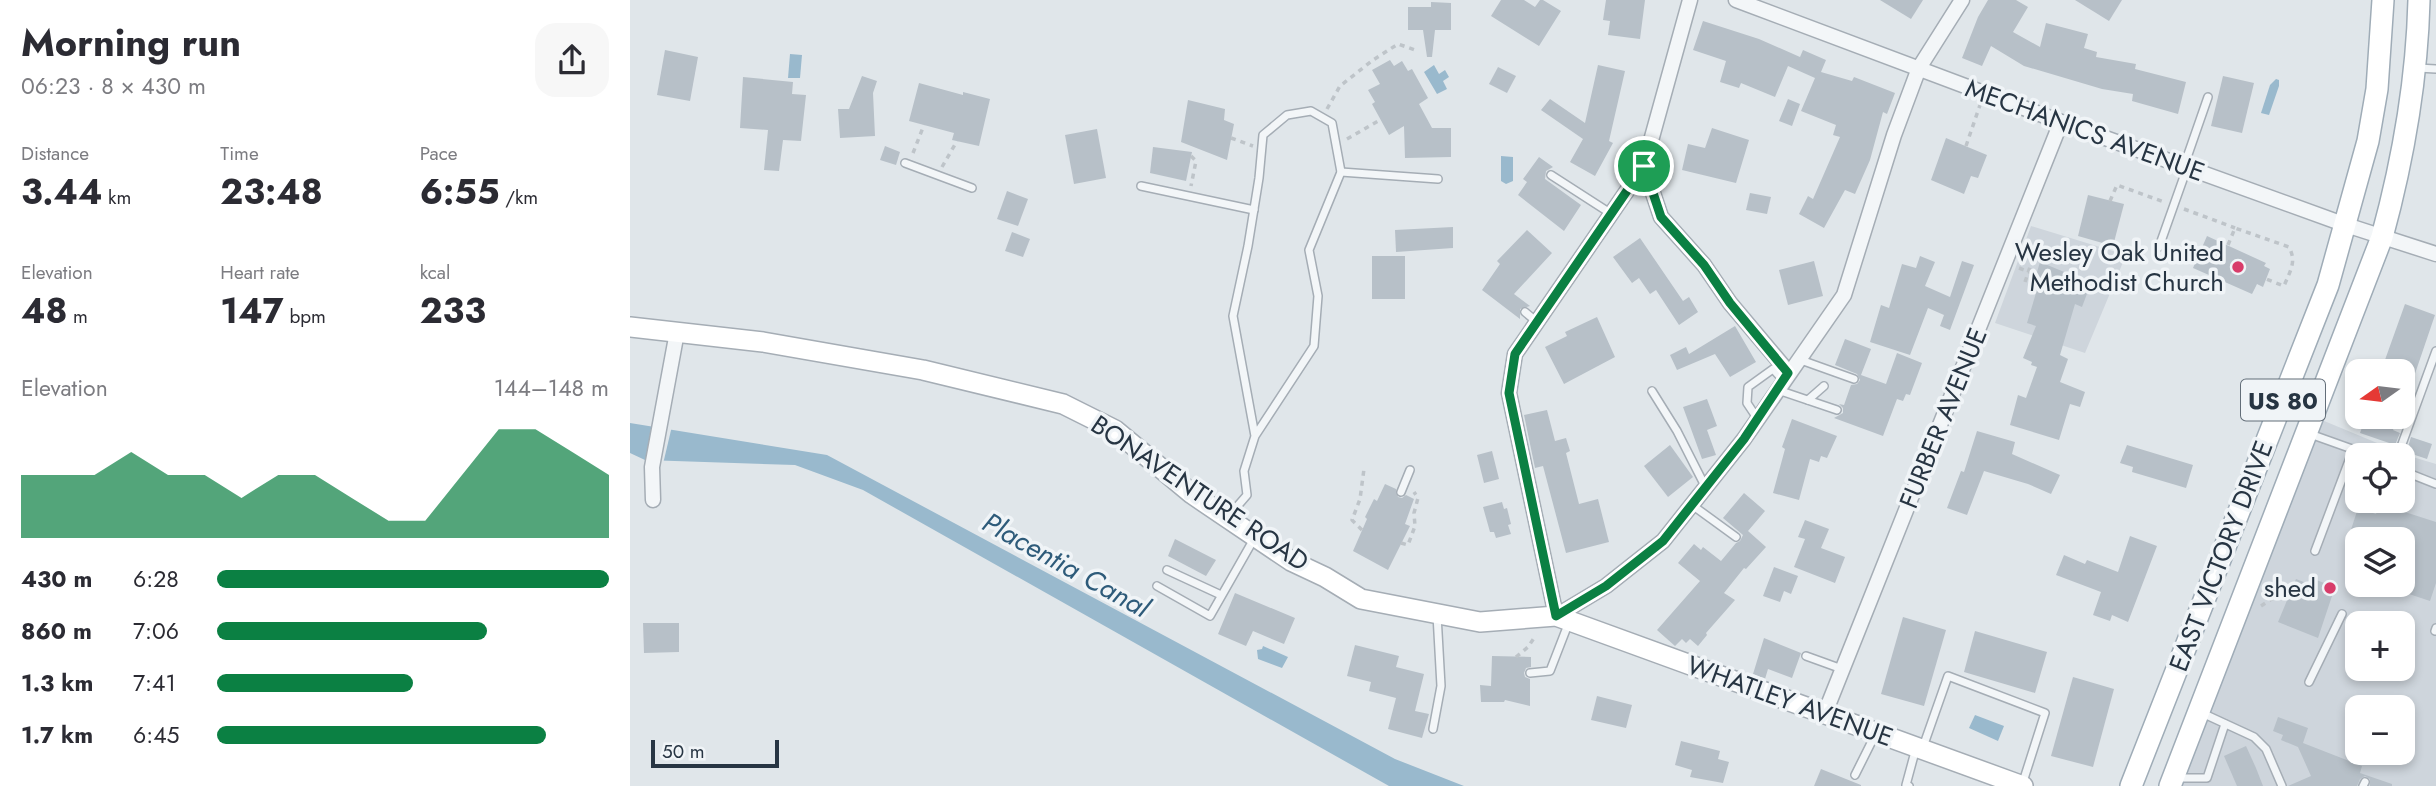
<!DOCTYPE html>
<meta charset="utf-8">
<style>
body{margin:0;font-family:Jost,sans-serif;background:#f7f7f7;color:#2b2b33;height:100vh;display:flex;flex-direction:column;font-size:26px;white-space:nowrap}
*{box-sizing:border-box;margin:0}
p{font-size:23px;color:#7c7c81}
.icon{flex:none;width:38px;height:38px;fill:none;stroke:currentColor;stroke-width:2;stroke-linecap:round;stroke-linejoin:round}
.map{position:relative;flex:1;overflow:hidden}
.drawer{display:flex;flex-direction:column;background:#fff;width:630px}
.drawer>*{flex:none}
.needle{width:46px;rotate:256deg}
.tools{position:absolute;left:1715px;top:359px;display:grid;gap:14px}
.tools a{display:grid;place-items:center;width:70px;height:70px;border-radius:14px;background:#fff;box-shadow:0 4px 10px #0003;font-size:35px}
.scale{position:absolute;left:21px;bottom:18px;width:128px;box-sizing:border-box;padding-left:7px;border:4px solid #273543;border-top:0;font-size:19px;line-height:24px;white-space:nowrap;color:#273543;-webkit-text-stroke:5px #f0f4f7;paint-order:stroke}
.pin{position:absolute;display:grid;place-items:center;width:60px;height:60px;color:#fff;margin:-30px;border:4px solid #fff;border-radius:50%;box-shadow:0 2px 7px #0007}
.round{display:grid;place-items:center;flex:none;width:74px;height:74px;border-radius:21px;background:#f7f7f7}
.overview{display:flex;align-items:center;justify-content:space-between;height:119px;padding:0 21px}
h1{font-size:38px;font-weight:700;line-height:52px}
.figures{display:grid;grid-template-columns:repeat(3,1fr);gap:10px;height:119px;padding:7px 21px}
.figures div{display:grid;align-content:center}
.figures b{font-size:35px;font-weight:700}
.figures small{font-size:19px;font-weight:400}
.figures p{font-size:19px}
.chart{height:196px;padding:14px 21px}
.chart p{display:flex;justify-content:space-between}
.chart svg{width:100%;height:126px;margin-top:7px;fill:#0b8043;opacity:.7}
ul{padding:0 21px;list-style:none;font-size:23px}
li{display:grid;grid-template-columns:112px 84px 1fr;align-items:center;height:52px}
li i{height:18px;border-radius:9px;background:#0b8043}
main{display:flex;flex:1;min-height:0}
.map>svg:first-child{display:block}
</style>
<main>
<section class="drawer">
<div class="overview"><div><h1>Morning run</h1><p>06:23 · 8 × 430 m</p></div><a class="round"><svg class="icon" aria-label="share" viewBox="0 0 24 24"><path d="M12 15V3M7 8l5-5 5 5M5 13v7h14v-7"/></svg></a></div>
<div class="figures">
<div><p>Distance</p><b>3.44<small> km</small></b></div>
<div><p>Time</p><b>23:48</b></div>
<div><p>Pace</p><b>6:55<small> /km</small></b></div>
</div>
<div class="figures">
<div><p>Elevation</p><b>48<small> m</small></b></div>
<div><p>Heart rate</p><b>147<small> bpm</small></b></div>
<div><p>kcal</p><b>233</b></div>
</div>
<div class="chart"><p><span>Elevation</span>144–148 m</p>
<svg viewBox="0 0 160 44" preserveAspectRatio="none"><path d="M0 44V22L10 22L20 22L30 14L40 22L50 22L60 30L70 22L80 22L90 30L100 38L110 38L120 22L130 6L140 6L150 14L160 22V44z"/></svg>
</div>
<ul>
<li><b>430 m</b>6:28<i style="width:100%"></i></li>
<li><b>860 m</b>7:06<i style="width:69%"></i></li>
<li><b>1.3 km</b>7:41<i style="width:50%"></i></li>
<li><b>1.7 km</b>6:45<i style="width:84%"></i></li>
</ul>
</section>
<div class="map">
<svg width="1806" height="786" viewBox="0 0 1806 786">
<rect width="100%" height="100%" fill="#e0e6ea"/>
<!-- built -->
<g fill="#ced5dc" fill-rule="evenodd">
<path d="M1401 226 1496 255 1455 353 1365 323Z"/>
<path d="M1687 418 1776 455 1806 464V786H1550ZM1727 455H1773V500H1727ZM1727 539H1773V584H1727ZM1727 623H1773V668H1727ZM1727 707H1773V752H1727Z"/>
</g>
<!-- water -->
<g fill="#99b9cd">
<path d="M160 54 172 55 170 78H158Z"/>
<path d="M804 65 809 74 815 70 819 77 813 81 817 89 807 94 794 72Z"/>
<path d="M1646 79 1649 80V86L1639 115 1631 113 1640 85Z"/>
<path d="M871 156 883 157V181L876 184 871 181Z"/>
<path d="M0 423 197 455 765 759 834 786H759L233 490 165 465 15 460 0 453Z"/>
<path d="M633 646 658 657 652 668 628 659 627 650 632 649Z"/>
<path d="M1345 715 1374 726 1368 741 1339 728Z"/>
</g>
<!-- pier -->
<path fill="#e0e6ea" d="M22 423 42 426 33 464 15 463Z"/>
<!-- building -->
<g fill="#b7c0c8">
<path d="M871 0H894L905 7 910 0H913L931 11 909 46 861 16Z"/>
<path d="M976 0H1015L1010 39 978 35 980 21 973 20Z"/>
<path d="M1250 0H1293L1281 19Z"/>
<path d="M1358 0H1386L1398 7 1383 32 1410 47 1416 23 1458 34 1454 48 1467 52 1466 57 1506 64 1505 69 1556 82 1548 114 1502 101 1503 94 1472 89 1394 66 1361 46 1352 66 1332 58 1348 17Z"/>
<path d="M1445 0H1492L1479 21Z"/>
<path d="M801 2 821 3V30H805L802 57H797L793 30H778V7H801Z"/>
<path d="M1073 21 1129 39 1170 57 1173 50 1196 60 1191 72 1222 81 1224 77 1265 93 1257 114 1253 112 1240 160 1225 194 1215 190 1194 228 1169 214 1178 196 1183 199 1210 137 1203 135 1206 125 1171 111 1185 78 1158 66 1145 97 1111 83 1109 88 1090 82 1096 61 1063 50Z"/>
<path d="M35 50 68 57 60 101 27 95Z"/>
<path d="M760 60 764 66 772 61 778 71 782 69 798 98 789 104 802 128H821V157L775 158 774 126 759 135 742 104 745 102 738 90 750 84 742 70Z"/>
<path d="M968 65 995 71 979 141 983 143 965 176 940 162 953 139 911 110 920 99 955 123Z"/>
<path d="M868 67 886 76 877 93 859 84Z"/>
<path d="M232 76 247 81 243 93 245 136 210 138 208 109H219Z"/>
<path d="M1593 76 1624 83 1612 133 1581 126Z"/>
<path d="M113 77 163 82 162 94 176 95 171 141 153 140 149 171 134 170 138 130 110 128Z"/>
<path d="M289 83 333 95V92L360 99 349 146 322 140 324 133 279 121Z"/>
<path d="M1158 99 1170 104 1162 126 1149 121Z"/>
<path d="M558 100 595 109 594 120 604 124 597 160 551 142Z"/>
<path d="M1082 128 1119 140 1106 183 1052 170 1058 144 1075 148Z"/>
<path d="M467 129 476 178 444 184 435 135Z"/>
<path d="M1316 138 1357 155 1348 178 1341 176 1334 194 1301 180Z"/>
<path d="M255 146 270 152 266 165 250 160Z"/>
<path d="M523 147 562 152 556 181 520 173Z"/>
<path d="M909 157 923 167 916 171 915 179 951 205 934 231 888 195 897 182 893 179Z"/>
<path d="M377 191 398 199 388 226 367 219Z"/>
<path d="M1120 193 1141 197 1137 214 1116 210Z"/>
<path d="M1458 195 1494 204 1483 246 1448 236Z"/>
<path d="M823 227V248L766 252 765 230Z"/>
<path d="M897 230 922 253 884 294 900 306 890 309V319L852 290 870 264 867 261Z"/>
<path d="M382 232 400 239 393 257 375 251Z"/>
<path d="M1577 236 1636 263 1634 266 1640 269 1633 287 1627 284 1622 294 1563 268Z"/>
<path d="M1010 238 1053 301 1059 297 1068 312 1049 325 1026 290 1020 294 1009 278 1002 283 983 257Z"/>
<rect x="742" y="256" width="33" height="43"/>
<path d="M1290 256 1305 262 1295 286 1320 297 1332 261 1344 265 1320 330 1310 326 1314 315 1298 308 1280 355 1240 342 1251 305 1259 308 1272 264 1286 268Z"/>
<path d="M1184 261 1193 296 1158 305 1149 270Z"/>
<path d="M1410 262 1461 283 1452 307 1445 304 1430 355 1438 359 1430 382 1455 392 1450 407 1440 404 1429 440 1380 425 1388 395 1396 398 1407 367 1401 365 1402 362 1393 358 1406 326 1397 323 1406 293 1401 292Z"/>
<path d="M1775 304 1805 315 1775 403 1773 402V371H1751Z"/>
<path d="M967 317 985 357 934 384 915 347 937 336 935 332Z"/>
<path d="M1105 326 1126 362 1100 377 1085 354 1047 370 1040 355 1056 347 1059 354Z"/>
<path d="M1215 339 1241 349 1231 375 1256 384 1267 353 1292 363 1280 395 1276 394 1273 401 1267 399 1253 436 1204 418 1213 413V408L1209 404 1214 405 1221 385 1227 384 1230 380 1227 374 1205 365Z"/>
<path d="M1077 399 1087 426 1077 430 1086 455 1072 459 1053 407Z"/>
<path d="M917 410 925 441 936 438 940 451 936 453 949 504 968 499 979 542 936 553 913 466 905 468 894 415Z"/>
<path d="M1736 416H1768L1763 430 1770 433 1765 445 1730 433Z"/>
<path d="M1162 419 1207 436 1197 458 1191 456 1189 462 1180 459 1169 500 1143 493 1155 449 1152 447Z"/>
<path d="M1347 431 1385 442 1382 454 1430 475 1421 494 1398 484 1354 471 1337 515 1317 508 1331 471 1334 472Z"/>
<path d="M1781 437 1802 444 1797 459 1779 453V451L1777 450Z"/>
<path d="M1040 445 1063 477 1038 497 1014 466Z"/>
<path d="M1497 445 1563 465 1556 488 1502 472 1503 467 1490 463Z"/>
<path d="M862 451 869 479 854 483 847 455Z"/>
<path d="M755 484 766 489 768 497 772 498 776 495 784 499 775 524 780 526 758 570 723 551 737 519 735 517 744 499 747 501Z"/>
<path d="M1114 493 1135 511 1118 531 1136 547 1116 569 1114 568 1094 593 1105 600 1076 633 1077 635 1068 646 1060 639 1056 643 1052 639 1045 646 1027 630 1070 581 1048 563 1064 544 1071 550 1073 547 1091 561 1106 543 1110 541 1113 535 1093 518Z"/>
<path d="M872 502 874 509 877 508 881 524 878 525 881 534 866 538 864 532H860L853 507Z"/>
<path d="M1750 504 1806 522V583L1800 601 1773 592V539H1718L1728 508 1746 514Z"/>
<path d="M1175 520 1199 529 1191 548 1215 557 1205 583 1164 567 1175 539 1168 537Z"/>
<path d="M1500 536 1527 546 1498 622 1482 615 1480 621 1463 615 1471 592 1426 575 1434 555 1455 564 1457 560 1488 572Z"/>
<path d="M545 539 586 560 576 576 538 556Z"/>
<path d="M1144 567 1168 576 1161 594 1154 591 1150 602 1133 596Z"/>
<path d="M1681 578 1697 584H1706L1688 638 1648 622 1666 579 1679 584Z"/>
<path d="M605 593 665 618 654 644 623 631 616 646 588 634Z"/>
<path d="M1273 617 1316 630 1294 706 1251 694Z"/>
<path d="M13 623H49V652L14 653Z"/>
<path d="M1345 631 1417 652 1405 693 1334 672Z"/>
<path d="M1134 638 1171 653 1162 678 1138 669 1135 679 1123 674Z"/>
<path d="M725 645 769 656 766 667 794 674 785 711 799 714 792 738 758 729 766 698 739 691 741 682 717 676Z"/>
<path d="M862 656 901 657V667L896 668 894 673 895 677 900 679V706L875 700 874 702H851L850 685 861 686Z"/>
<path d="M1443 677 1484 689 1463 767 1421 756Z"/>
<path d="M967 696 1002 705 996 728 961 720Z"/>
<path d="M1648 717 1678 728 1673 743 1732 766 1730 773 1762 784V786H1740V779L1735 776 1730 779 1727 786H1658L1681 776 1668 747 1651 740 1653 735 1643 731Z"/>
<path d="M1051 741 1090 751 1088 759 1099 762 1093 783 1060 777 1062 770 1045 765Z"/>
<path d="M1616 746 1626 768 1633 786H1607L1594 756Z"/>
<path d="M1191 769 1231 785V786H1184Z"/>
</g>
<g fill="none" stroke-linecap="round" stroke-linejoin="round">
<defs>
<g id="lane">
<path d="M1788 68 1806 69"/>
<path d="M275 163 342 188"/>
<path d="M1554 166 1578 97"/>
<path d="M711 172 808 179"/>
<path d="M921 175 980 213"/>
<path d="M511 186 624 210"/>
<path d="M1529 247 1557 168"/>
<path d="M895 312 907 322"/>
<path d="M1168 359 1224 379"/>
<path d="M1148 390 1207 410"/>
<path d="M1022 391 1047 431 1075 486"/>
<path d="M1178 400 1194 386"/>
<path d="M1127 418 1117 403 1118 387 1143 369 1153 380"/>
<path d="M1680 434 1739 455"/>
<path d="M1768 455 1806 351"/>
<path d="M1773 471 1806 484"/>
<path d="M771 492 780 470"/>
<path d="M1062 505 1106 537"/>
<path d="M598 517 617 495 614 471 625 436 603 316 618 246 629 178 633 135 657 115 681 111 702 123 711 172 679 250 688 296 684 346 625 436"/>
<path d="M1685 551 1723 450"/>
<path d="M537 570 591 595"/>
<path d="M527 586 580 616 625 537"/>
<path d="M1805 631 1806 628"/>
<path d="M1176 656 1212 669"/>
<path d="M900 673 920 671 939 622"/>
<path d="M1679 682 1712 614"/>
<path d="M1572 713 1624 737 1636 749 1652 786"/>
<path d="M803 729 811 686 807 615"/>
<path d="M1293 747 1318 676 1415 713 1392 785"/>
<path d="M1225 775 1246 733"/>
<path d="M1547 778H1577L1595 724"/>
<path d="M1279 786 1276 785 1286 748"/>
<path d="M1733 786 1735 782"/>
</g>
<g id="street">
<path d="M1060 0 1014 166 885 354 879 393 926 616 976 586 1033 541 1114 439 1214 295 1264 135 1289 68 1332 0"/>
<path d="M1106 0 1431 122 1716 225 1806 254"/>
<path d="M1014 166 1031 217 1074 265 1100 303 1159 373"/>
<path d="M23 500 22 467 47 332"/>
<path d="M1195 713 1431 122"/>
</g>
<path id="secondary" d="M0 327 133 342 293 370 433 404 485 430 562 494 661 561 695 577 731 599 850 622 926 616 1393 786"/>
<g id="primary">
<path d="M1501 786 1698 285 1738 141 1747 89 1753 0"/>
<path d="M1540 786 1752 237C1773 160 1787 81 1789 0"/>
</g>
</defs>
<!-- lane casing -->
<use href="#lane" stroke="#a5adb5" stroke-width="10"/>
<!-- street casing -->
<use href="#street" stroke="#a5adb5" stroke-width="17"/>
<!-- secondary casing -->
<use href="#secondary" stroke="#a5adb5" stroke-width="22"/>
<!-- primary casing -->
<use href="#primary" stroke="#9facb7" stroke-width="24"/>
<!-- path -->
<g stroke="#bec4c9" stroke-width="3.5" stroke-dasharray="5 5" stroke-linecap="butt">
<path d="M697 109 710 86 743 60 768 44 788 51"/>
<path d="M601 138 623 146"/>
<path d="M717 139 750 120"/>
<path d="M1336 146 1350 105"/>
<path d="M283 153 294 125"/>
<path d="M561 156 566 161 561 186"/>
<path d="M312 167 327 141"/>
<path d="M1480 201 1487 185 1534 202"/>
<path d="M1554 209 1605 228"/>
<path d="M1598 245 1605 228 1659 247C1667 262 1660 271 1654 286L1636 279"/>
<path d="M1389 268 1407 275"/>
<path d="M1395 282 1402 261"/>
<path d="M732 530 722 520 730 499 734 469"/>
<path d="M771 543 778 545 785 526 784 513 788 498 784 492"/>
<path d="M1631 606 1646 596 1656 600"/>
<path d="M886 657 898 647 906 635"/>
</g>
<!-- lane -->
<use href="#lane" stroke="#f3f6f8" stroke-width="7"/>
<!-- street -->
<use href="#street" stroke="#f3f6f8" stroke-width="14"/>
<!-- secondary -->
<use href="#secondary" stroke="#fff" stroke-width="19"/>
<!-- primary -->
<use href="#primary" stroke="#fff" stroke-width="21"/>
</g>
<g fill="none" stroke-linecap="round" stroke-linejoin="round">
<defs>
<path id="route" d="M1014 166 1031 217 1074 265 1100 303 1158 373 1114 439 1033 541 976 586 926 616 879 393 885 354Z"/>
</defs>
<!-- route casing -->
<use href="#route" stroke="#fff" stroke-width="14"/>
<!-- route -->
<use href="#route" stroke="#0b8043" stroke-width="9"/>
</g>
<!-- markers -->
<g fill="#d83c6a" stroke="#f0f4f7" stroke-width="2.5">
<circle cx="1608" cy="267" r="7"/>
<circle cx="1700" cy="588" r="7"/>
</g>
<g text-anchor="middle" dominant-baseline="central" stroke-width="7" stroke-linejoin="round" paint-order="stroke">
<!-- shield labels -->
<rect fill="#f0f4f7" stroke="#636e79" stroke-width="2" x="1611" y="379.5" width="84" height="41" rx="5"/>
<g font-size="24" font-weight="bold" fill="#273543">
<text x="1653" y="400">US 80</text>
</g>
<!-- street labels -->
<g font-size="26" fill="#273543" stroke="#f0f4f7">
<text transform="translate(1455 130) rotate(20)">MECHANICS AVENUE</text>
<text transform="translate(1313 418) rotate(-68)">FURBER AVENUE</text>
<text transform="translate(570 493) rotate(34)">BONAVENTURE ROAD</text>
<text transform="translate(1591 556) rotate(-69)">EAST VICTORY DRIVE</text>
<text transform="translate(1160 701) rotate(20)">WHATLEY AVENUE</text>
</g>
<!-- poi labels -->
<g font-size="26" fill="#273543" stroke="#f0f4f7" text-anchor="end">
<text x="1594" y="252">Wesley Oak United<tspan x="1594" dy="30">Methodist Church</tspan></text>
<text x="1686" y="588">shed</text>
</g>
<!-- water labels -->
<g font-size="28" font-style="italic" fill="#2e5b7a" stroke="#f0f4f7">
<text transform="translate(436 565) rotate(29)">Placentia Canal</text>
</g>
</g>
</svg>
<div class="tools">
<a><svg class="needle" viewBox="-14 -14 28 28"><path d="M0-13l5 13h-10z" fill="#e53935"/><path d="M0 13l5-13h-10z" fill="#7c7c81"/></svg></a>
<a><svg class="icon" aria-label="locate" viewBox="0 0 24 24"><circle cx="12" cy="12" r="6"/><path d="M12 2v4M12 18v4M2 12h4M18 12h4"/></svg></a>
<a><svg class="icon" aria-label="layers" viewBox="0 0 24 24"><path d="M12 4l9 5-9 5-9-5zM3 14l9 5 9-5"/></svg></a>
<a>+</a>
<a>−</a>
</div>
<div class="scale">50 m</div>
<div class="pin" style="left:1014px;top:166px;background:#1e9e55"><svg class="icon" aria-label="arrive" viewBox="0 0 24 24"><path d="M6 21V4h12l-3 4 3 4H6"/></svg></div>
</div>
</main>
